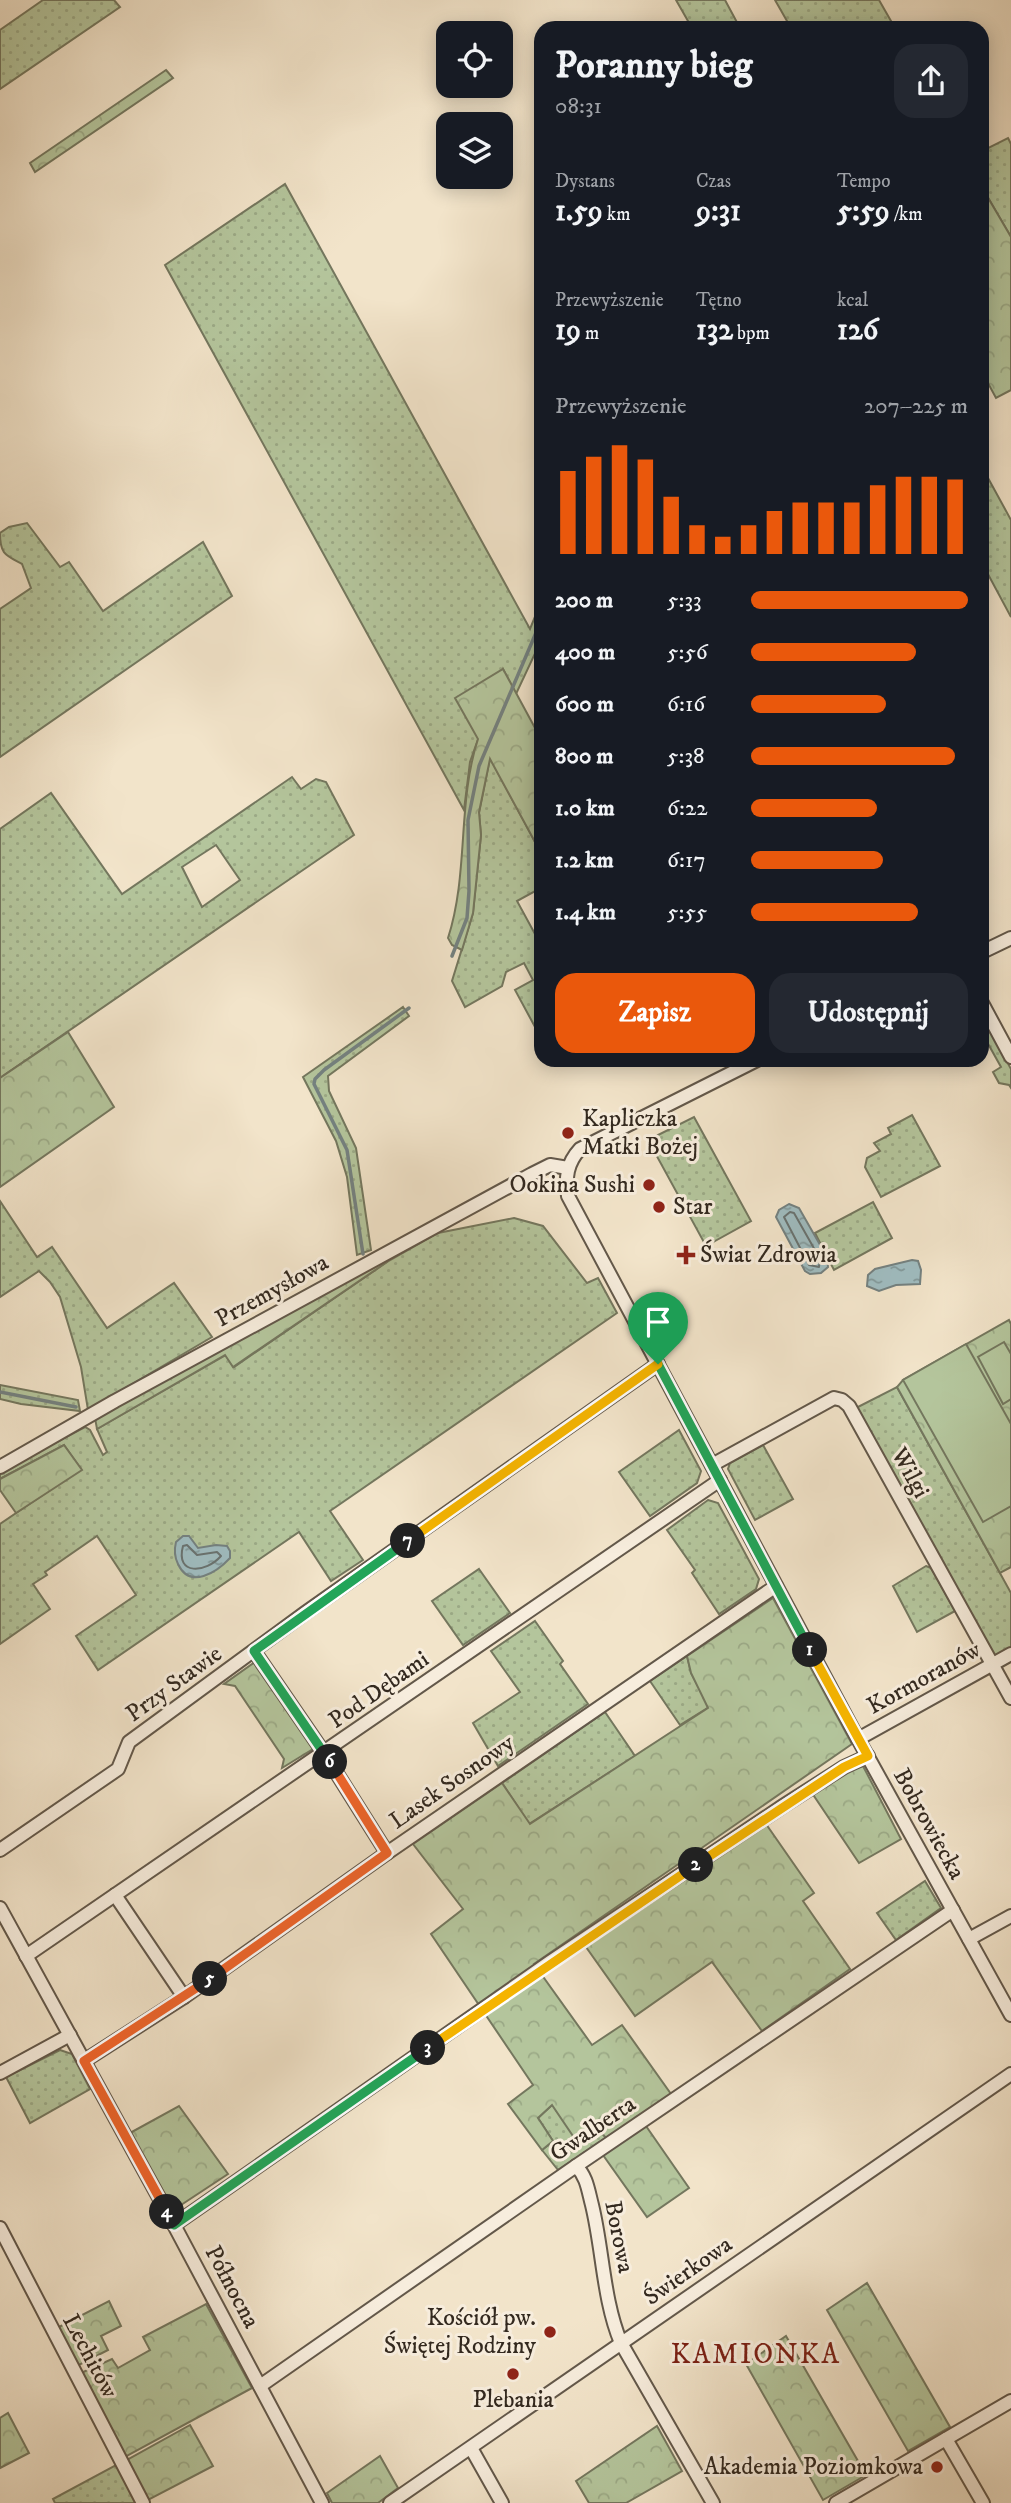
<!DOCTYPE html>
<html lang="pl">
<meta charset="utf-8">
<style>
body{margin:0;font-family:"IM FELL DW Pica",serif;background:#242831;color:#f1f3f6;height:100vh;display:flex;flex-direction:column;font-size:26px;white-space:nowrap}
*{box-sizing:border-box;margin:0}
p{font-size:23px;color:#9ea1a6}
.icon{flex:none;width:38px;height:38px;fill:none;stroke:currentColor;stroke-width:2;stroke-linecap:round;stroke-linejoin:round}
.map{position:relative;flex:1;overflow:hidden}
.sheet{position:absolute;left:534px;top:21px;width:455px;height:1046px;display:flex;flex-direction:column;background:#171b24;border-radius:21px;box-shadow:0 4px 18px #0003}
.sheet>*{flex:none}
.tools{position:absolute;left:436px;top:21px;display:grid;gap:14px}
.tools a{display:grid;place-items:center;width:77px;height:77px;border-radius:14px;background:#171b24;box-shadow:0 4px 18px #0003;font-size:35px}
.pin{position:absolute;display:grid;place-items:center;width:60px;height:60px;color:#fff;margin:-72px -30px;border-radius:50% 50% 50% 0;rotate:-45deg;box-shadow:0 0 7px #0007}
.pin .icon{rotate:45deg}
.km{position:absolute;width:35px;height:35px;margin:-18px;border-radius:50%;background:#222;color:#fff;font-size:19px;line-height:35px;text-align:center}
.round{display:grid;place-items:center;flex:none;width:74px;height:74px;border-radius:21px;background:#242831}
.head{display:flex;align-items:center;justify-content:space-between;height:119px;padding:0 21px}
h1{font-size:38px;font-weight:700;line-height:52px}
.metrics{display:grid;grid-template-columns:repeat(3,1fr);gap:10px;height:119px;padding:7px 21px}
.metrics div{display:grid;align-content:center}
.metrics b{font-size:30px;font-weight:700}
.metrics small{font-size:19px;font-weight:400}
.metrics p{font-size:19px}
.chart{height:196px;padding:14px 21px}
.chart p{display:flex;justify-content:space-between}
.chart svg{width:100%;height:126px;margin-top:7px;stroke:#ea580c;stroke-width:6}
.cta{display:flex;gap:14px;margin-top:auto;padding:14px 21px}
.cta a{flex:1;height:80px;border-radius:21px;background:#ea580c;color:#fff;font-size:28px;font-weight:700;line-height:80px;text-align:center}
.cta a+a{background:#242831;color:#f1f3f6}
ul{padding:0 21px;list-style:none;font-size:23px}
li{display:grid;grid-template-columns:112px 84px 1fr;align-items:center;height:52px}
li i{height:18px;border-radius:9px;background:#ea580c}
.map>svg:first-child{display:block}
</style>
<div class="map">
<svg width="1011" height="2503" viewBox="0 0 1011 2503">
<defs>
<pattern id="grass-dots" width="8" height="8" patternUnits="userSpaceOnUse" patternTransform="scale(1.75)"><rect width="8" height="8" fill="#b4c59c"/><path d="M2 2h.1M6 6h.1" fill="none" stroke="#9ba986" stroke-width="1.8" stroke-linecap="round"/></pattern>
<pattern id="forest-crowns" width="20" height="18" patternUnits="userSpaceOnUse" patternTransform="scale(1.75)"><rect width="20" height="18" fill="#b4c59c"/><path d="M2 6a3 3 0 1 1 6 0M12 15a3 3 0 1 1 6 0" fill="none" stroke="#9ba986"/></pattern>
<pattern id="water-ripples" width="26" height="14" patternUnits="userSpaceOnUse" patternTransform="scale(1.75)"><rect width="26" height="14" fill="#9fbcc0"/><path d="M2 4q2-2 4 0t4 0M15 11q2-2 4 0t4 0" fill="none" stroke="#82999b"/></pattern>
</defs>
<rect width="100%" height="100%" fill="#f2e4ca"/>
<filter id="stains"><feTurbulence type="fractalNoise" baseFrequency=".00286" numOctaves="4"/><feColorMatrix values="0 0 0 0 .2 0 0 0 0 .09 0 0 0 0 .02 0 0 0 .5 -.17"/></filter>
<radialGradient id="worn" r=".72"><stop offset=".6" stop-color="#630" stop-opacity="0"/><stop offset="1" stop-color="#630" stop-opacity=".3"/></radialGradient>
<!-- grass -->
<g fill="url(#grass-dots)" stroke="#74775e" stroke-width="2" fill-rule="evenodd">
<path d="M43 0H114L120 7 0 89V30Z"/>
<path d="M676 0H725L740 28H692Z"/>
<path d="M775 0H879L895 28H791Z"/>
<path d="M1008 138 1011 144V237L987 196 982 199V151Z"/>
<path d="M285 184 530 629 541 602V639L539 645 516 694 503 669 470 762 464 810 165 265Z"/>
<path d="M982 467 1011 520V617L982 563Z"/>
<path d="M27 523 60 567 69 562 103 611 203 542 232 596 0 757V609L31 588 22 564C5 555 0 554 0 533L9 527Z"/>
<path d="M490 758 541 853V888L517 901 541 945V1038L515 990 533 980 524 963 506 972 502 986 465 1007 452 981 473 913 481 835 479 813Z"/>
<path d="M292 777 301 789 316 779 326 782 354 835 0 1078V829L51 793 122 894ZM216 845 240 880 202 907 182 867Z"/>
<path d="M403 1007 409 1016 328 1076 329 1091 356 1148 371 1250 357 1255 347 1177 336 1141 303 1077Z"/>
<path d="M982 1016 1011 1069V1088L1009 1085 999 1083 993 1072 1001 1067 982 1033Z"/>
<path d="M912 1115 940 1166 881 1197 865 1167 867 1158 880 1151 874 1143 891 1134 888 1128Z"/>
<path d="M694 1117 751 1221 706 1246 648 1140Z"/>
<path d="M0 1201 37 1257 52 1247 107 1328 174 1283 212 1337 88 1410 81 1367 60 1297 50 1282 39 1271 0 1297Z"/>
<path d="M873 1202 892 1238 834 1270 815 1233Z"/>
<path d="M514 1218 543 1226 587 1283 598 1278 617 1313 330 1511 363 1560 331 1581 299 1532 98 1670 76 1636 136 1595 97 1536 45 1572 47 1575 33 1584 50 1609 0 1644V1524L81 1469 64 1445 0 1479V1472L85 1427 90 1430 103 1455 107 1452 97 1429 226 1355 234 1367 387 1262 438 1233Z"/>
<path d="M0 1385 78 1400 80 1411 21 1404 0 1399Z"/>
<path d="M897 1387 1011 1593V1648L992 1659 854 1409Z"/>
<path d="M679 1430 701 1471 697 1483 650 1516 619 1472Z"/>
<path d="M763 1445 793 1499 755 1520 728 1469 730 1463Z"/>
<path d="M708 1500 718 1503 759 1579 756 1589 719 1614 692 1573 695 1570 667 1530Z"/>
<path d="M926 1566 931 1568 955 1611 917 1632 893 1586Z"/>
<path d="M479 1569 510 1613 463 1645 432 1601Z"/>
<path d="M535 1621 563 1661 560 1664 588 1704 498 1766 473 1723 520 1692 491 1651Z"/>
<path d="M687 1656 691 1673 709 1707 680 1725 650 1681Z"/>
<path d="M605 1712 635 1756 529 1824 502 1783Z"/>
<path d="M925 1881 941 1908 896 1940 877 1913Z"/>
<path d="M60 2050 72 2054 90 2089 30 2123 6 2077Z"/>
<path d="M552 2105 595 2124 606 2138 558 2170 542 2150 553 2141 538 2118Z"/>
<path d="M116 2465 136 2503H55L53 2499Z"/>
</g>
<!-- forest -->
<g fill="url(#forest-crowns)" stroke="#74775e" stroke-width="2">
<path d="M166 70 173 78 35 172 30 163Z"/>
<path d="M987 196 1011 237V390L996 398 982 372V199Z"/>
<path d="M503 669 541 739V853L490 759 479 812 481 835 473 913 462 950 452 945 448 938C469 873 457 803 478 739L455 698Z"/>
<path d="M68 1032 114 1107 0 1187V1078Z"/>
<path d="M385 1257 387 1262 233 1367 225 1355 97 1429 95 1418Z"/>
<path d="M1009 1320 1011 1324V1567L1000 1573 897 1387 903 1380Z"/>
<path d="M64 1445 82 1470 16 1513 0 1490V1479Z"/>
<path d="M773 1598 852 1744 534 1964 592 2045 622 2025 671 2094 606 2138 594 2124 575 2139 552 2105 538 2118 553 2141 542 2150 508 2104 533 2085 431 1934 463 1909 413 1844 502 1783 530 1824 708 1708 691 1673 687 1656Z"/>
<path d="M255 1662 313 1749 282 1768 284 1759 235 1686 224 1684Z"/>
<path d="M863 1766 901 1839 859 1863 812 1793 847 1770Z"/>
<path d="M766 1824 814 1893 803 1901 850 1969 762 2031 712 1962 635 2016 586 1947Z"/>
<path d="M179 2106 228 2174 181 2205 170 2203 130 2133Z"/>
<path d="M646 2126 689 2188 647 2217 603 2155Z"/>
<path d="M867 2283 950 2427 908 2451 827 2310Z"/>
<path d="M109 2301 121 2326 101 2336 108 2350 77 2366 57 2328Z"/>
<path d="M206 2304 252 2388 125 2457 81 2373 112 2359 118 2368 150 2350 143 2337Z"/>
<path d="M786 2336 866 2475 823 2500 746 2364Z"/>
<path d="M8 2413 29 2453 0 2468V2418Z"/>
<path d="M190 2425 213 2466 148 2500 127 2460Z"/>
<path d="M657 2426 682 2471 626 2503H589L576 2481Z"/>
<path d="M380 2456 398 2488 378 2503H332L327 2493Z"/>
</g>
<!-- pitch -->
<g fill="#b4c59c" stroke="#74775e" stroke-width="2">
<path d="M1004 1342 1011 1354V1399L1003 1404 978 1357Z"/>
<path d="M966 1344 1011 1424V1506L983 1522 903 1380Z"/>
</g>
<!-- water -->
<g fill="url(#water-ripples)" stroke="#748180" stroke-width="2">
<path d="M789 1204 799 1208 827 1257 828 1267 821 1273 810 1274 805 1271 776 1217 779 1210Z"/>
<path d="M912 1260 918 1261 921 1270 920 1284 896 1285 879 1291 867 1286 868 1275 875 1269Z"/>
<path d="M183 1536H189L198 1548 216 1545 227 1546 230 1551V1558C217 1572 190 1590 178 1564 174 1556 174 1550 176 1542Z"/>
</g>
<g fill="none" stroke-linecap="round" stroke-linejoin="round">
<!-- shore -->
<g stroke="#697270" stroke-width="2">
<path d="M790 1212 794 1213 820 1259 819 1267 809 1265 784 1217Z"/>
<path d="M183 1546 187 1545 197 1555 217 1552 221 1556C206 1573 175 1576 183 1546Z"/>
</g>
<!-- stream -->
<g stroke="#748180" stroke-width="3.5">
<path d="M452 956 467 918 469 891 468 820 479 766 541 621"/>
<path d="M363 1254 347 1150 314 1084 315 1079 324 1070 409 1008"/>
<path d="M0 1392 76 1407"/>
</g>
<defs>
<g id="minor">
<path d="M982 952 1011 938"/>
<path d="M982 1003 1011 1057"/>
<path d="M757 1060 580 1149C567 1163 565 1178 568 1196L858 1739 1011 2015"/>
<path d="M712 1465 834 1398 842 1400 849 1406 1011 1698"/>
<path d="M0 1467 115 1401 532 1174 550 1165 568 1168"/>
<path d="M254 1651 324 1753 387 1853"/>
<path d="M858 1739 1011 1654"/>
<path d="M0 1850 118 1769 129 1742 305 1613 658 1364"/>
<path d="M115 1895 184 1997"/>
<path d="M0 1908 174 2225 322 2503"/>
<path d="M969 1939 1011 1916"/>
<path d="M26 1956 720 1480"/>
<path d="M84 2061 184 1997 387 1853 776 1586"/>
<path d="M0 2073 70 2035"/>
<path d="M576 2166C587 2177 588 2190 592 2205 603 2250 603 2300 621 2343L713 2503"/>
<path d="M174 2225 550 1962 783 1806 844 1767 868 1756"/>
<path d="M0 2228 143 2503"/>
<path d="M260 2386 576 2166 953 1910"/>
<path d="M946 2439 983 2503"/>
<path d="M471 2448 502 2503"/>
<path d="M390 2503 1011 2074"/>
<path d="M836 2503 1011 2401"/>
</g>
</defs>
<!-- minor casing -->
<use href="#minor" stroke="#63584a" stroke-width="16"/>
<!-- minor -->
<use href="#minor" stroke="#f7eddd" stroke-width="12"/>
</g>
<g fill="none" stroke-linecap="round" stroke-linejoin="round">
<defs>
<path id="split-1" d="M658 1364 810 1650"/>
<path id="split-2" d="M696 1865 844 1767 868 1756 810 1650"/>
<path id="split-3" d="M428 2048 696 1865"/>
<path id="split-4" d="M167 2212 174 2225 428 2048"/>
<path id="split-5" d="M167 2212 84 2061 210 1979"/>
<path id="split-6" d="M210 1979 387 1853 330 1762"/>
<path id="split-7" d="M330 1762 254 1651 408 1541"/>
<path id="split-8" d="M408 1541 658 1364"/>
</defs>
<!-- split-1 casing -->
<use href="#split-1" stroke="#fff" stroke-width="14"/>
<!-- split-2 casing -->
<use href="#split-2" stroke="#fff" stroke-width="14"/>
<!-- split-3 casing -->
<use href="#split-3" stroke="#fff" stroke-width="14"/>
<!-- split-4 casing -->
<use href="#split-4" stroke="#fff" stroke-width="14"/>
<!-- split-5 casing -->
<use href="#split-5" stroke="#fff" stroke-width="14"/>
<!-- split-6 casing -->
<use href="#split-6" stroke="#fff" stroke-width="14"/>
<!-- split-7 casing -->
<use href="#split-7" stroke="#fff" stroke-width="14"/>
<!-- split-8 casing -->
<use href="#split-8" stroke="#fff" stroke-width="14"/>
<!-- split-1 -->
<use href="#split-1" stroke="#22a559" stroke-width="9"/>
<!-- split-2 -->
<use href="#split-2" stroke="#f5b400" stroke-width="9"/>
<!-- split-3 -->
<use href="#split-3" stroke="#f5b400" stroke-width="9"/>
<!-- split-4 -->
<use href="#split-4" stroke="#22a559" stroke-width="9"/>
<!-- split-5 -->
<use href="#split-5" stroke="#f0652b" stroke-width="9"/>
<!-- split-6 -->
<use href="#split-6" stroke="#f0652b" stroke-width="9"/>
<!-- split-7 -->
<use href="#split-7" stroke="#22a559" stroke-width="9"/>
<!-- split-8 -->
<use href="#split-8" stroke="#f5b400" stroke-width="9"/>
</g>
<!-- markers -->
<g fill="#8f2418" stroke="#f7eddd" stroke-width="2.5">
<circle cx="568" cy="1133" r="7"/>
<circle cx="649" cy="1185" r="7"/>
<circle cx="659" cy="1207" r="7"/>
<path d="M682.5 1244.5h7v7h7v7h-7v7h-7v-7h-7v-7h7z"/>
<circle cx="550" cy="2332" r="7"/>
<circle cx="513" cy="2374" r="7"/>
<circle cx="937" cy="2467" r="7"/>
</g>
<g text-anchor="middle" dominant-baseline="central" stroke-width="6" stroke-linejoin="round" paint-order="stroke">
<!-- poi labels -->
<g font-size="24" fill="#33291f" stroke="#f7eddd" text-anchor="start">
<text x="582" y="1119">Kapliczka<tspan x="582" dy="28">Matki Bożej</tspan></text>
<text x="635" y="1185" text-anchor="end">Ookina Sushi</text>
<text x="673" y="1207">Star</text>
<text x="700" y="1255">Świat Zdrowia</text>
<text x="536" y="2318" text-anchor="end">Kościół pw.<tspan x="536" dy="28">Świętej Rodziny</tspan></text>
<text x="513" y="2400" text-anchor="middle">Plebania</text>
<text x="923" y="2467" text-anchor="end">Akademia Poziomkowa</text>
</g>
<!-- street labels -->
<g font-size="24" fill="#33291f" stroke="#f7eddd">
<text transform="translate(272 1291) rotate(-29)">Przemysłowa</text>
<text transform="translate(910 1473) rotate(61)">Wilgi</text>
<text transform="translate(924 1678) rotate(-29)">Kormoranów</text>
<text transform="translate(174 1684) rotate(-36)">Przy Stawie</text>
<text transform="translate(379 1690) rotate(-35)">Pod Dębami</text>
<text transform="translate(452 1782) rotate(-35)">Lasek Sosnowy</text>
<text transform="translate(929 1824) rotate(61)">Bobrowiecka</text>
<text transform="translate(593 2129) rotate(-34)">Gwalberta</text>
<text transform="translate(619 2237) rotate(79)">Borowa</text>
<text transform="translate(688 2271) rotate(-35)">Świerkowa</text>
<text transform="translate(232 2287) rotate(62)">Północna</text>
<text transform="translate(90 2356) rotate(62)">Lechitów</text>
</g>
<!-- quarter labels -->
<g font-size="28" letter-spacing="2" fill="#7a1f14" stroke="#f7eddd">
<text x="756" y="2354">KAMIONKA</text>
</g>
</g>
<rect width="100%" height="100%" filter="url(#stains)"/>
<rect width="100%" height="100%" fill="url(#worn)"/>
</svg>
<div class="tools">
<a><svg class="icon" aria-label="locate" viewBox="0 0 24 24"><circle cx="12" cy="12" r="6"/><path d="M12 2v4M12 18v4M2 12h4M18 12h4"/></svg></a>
<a><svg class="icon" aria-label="layers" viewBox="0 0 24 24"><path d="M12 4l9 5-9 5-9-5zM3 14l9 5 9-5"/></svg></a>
</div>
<div class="pin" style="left:658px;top:1364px;background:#1e9e55"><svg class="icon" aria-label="arrive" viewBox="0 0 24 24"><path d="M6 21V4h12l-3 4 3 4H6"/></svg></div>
<b class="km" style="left:810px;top:1650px">1</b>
<b class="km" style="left:696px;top:1865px">2</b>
<b class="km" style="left:428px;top:2048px">3</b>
<b class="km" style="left:167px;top:2212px">4</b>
<b class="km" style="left:210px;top:1979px">5</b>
<b class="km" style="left:330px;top:1762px">6</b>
<b class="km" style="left:408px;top:1541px">7</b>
<section class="sheet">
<div class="head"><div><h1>Poranny bieg</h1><p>08:31</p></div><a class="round"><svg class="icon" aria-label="share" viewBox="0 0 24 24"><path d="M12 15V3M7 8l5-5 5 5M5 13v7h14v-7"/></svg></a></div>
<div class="metrics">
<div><p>Dystans</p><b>1.59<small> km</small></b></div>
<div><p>Czas</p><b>9:31</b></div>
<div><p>Tempo</p><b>5:59<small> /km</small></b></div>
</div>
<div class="metrics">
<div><p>Przewyższenie</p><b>19<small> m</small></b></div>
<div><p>Tętno</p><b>132<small> bpm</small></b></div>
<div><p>kcal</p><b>126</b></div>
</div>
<div class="chart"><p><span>Przewyższenie</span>207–225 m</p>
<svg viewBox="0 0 160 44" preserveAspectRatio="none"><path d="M5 44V15M15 44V10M25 44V6M35 44V11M45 44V24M55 44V34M65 44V38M75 44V34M85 44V29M95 44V26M105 44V26M115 44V26M125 44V20M135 44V17M145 44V17M155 44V18"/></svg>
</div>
<ul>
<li><b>200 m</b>5:33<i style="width:100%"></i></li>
<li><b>400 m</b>5:56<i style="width:76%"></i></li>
<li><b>600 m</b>6:16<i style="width:62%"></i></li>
<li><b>800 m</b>5:38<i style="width:94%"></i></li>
<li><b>1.0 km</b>6:22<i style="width:58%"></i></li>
<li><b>1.2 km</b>6:17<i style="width:61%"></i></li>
<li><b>1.4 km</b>5:55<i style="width:77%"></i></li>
</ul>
<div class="cta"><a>Zapisz</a><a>Udostępnij</a></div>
</section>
</div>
